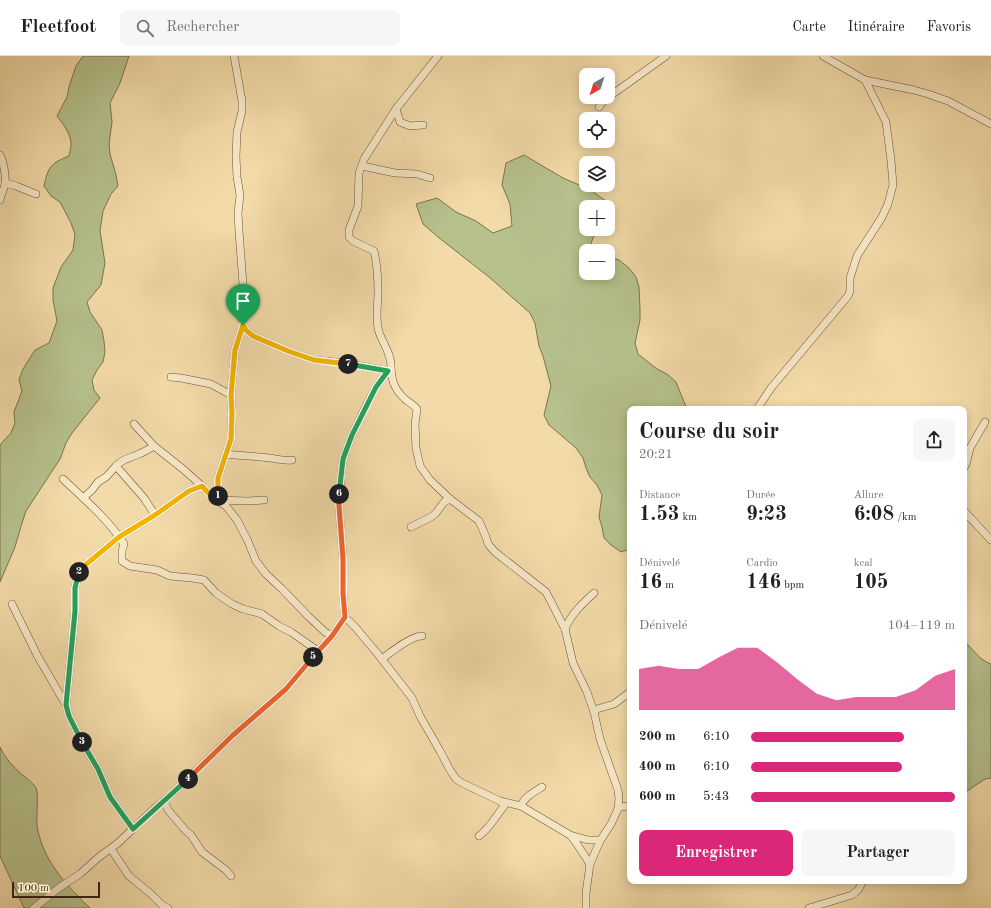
<!DOCTYPE html>
<html lang="fr">
<meta charset="utf-8">
<style>
body{margin:0;font-family:"Old Standard TT",serif;background:#f6f6f6;color:#202124;height:100vh;display:flex;flex-direction:column;font-size:15px;white-space:nowrap}
*{box-sizing:border-box;margin:0}
p{font-size:13px;color:#757577}
.icon{flex:none;width:22px;height:22px;fill:none;stroke:currentColor;stroke-width:2;stroke-linecap:round;stroke-linejoin:round}
.map{position:relative;flex:1;overflow:hidden}
.side{position:absolute;left:627px;top:350px;width:340px;height:478px;display:flex;flex-direction:column;background:#fff;border-radius:8px;box-shadow:0 2px 10px #0003}
.side>*{flex:none}
.needle{width:26px;rotate:219deg}
.fabs{position:absolute;left:579px;top:12px;display:grid;gap:8px}
.fabs a{display:grid;place-items:center;width:36px;height:36px;border-radius:8px;background:#fff;box-shadow:0 2px 10px #0003;font-size:20px}
.scale{position:absolute;left:12px;bottom:10px;width:88px;box-sizing:border-box;padding-left:4px;border:2px solid #402610;border-top:0;font-size:11px;line-height:14px;white-space:nowrap;color:#402610;-webkit-text-stroke:3px #f7e8c7;paint-order:stroke}
.pin{position:absolute;display:grid;place-items:center;width:34px;height:34px;color:#fff;margin:-41px -17px;border-radius:50% 50% 50% 0;rotate:-45deg;box-shadow:0 0 4px #0007}
.pin .icon{rotate:45deg}
.km{position:absolute;width:20px;height:20px;margin:-10px;border-radius:50%;background:#222;color:#fff;font-size:11px;line-height:20px;text-align:center}
.round{display:grid;place-items:center;flex:none;width:42px;height:42px;border-radius:8px;background:#f6f6f6}
.overview{display:flex;align-items:center;justify-content:space-between;height:68px;padding:0 12px}
h1{font-size:22px;font-weight:700;line-height:30px}
.stats{display:grid;grid-template-columns:repeat(3,1fr);gap:6px;height:68px;padding:4px 12px}
.stats div{display:grid;align-content:center}
.stats b{font-size:20px;font-weight:700}
.stats small{font-size:11px;font-weight:400}
.stats p{font-size:11px}
.chart{height:112px;padding:8px 12px}
.chart p{display:flex;justify-content:space-between}
.chart svg{width:100%;height:72px;margin-top:4px;fill:#db2777;opacity:.7}
.button{display:flex;gap:8px;margin-top:auto;padding:8px 12px}
.button a{flex:1;height:46px;border-radius:8px;background:#db2777;color:#fff;font-size:16px;font-weight:700;line-height:46px;text-align:center}
.button a+a{background:#f6f6f6;color:#202124}
ul{padding:0 12px;list-style:none;font-size:13px}
li{display:grid;grid-template-columns:64px 48px 1fr;align-items:center;height:30px}
li i{height:10px;border-radius:5px;background:#db2777}
header{display:flex;align-items:center;gap:24px;box-sizing:border-box;height:56px;padding:0 20px;background:#fff;border-bottom:1px solid #e0e0e0}
header strong{font-size:19px}
nav{display:flex;gap:22px;margin-inline-start:auto;font-size:14px}
.search{width:280px;height:36px;background:#f6f6f6;display:flex;align-items:center;gap:10px;box-sizing:border-box;padding:0 14px;border-radius:8px;color:#757577;font-size:15px}
.map>svg:first-child{display:block}
</style>
<header>
<strong>Fleetfoot</strong>
<div class="search"><svg class="icon" aria-label="search" viewBox="0 0 24 24"><circle cx="10" cy="10" r="6"/><path d="M15 15l6 6"/></svg>Rechercher</div>
<nav><a>Carte</a><a>Itinéraire</a><a>Favoris</a></nav>
</header>
<div class="map">
<svg width="991" height="852" viewBox="0 0 991 852">
<rect width="100%" height="100%" fill="#f3dba9"/>
<filter id="stains"><feTurbulence type="fractalNoise" baseFrequency=".005" numOctaves="4"/><feColorMatrix values="0 0 0 0 .2 0 0 0 0 .09 0 0 0 0 .02 0 0 0 .5 -.17"/></filter>
<radialGradient id="worn" r=".72"><stop offset=".6" stop-color="#630" stop-opacity="0"/><stop offset="1" stop-color="#630" stop-opacity=".3"/></radialGradient>
<!-- green -->
<g fill="#b6c18c" stroke="#7b744e">
<path d="M83 0H129L120 27 110 47 112 66 109 88 110 98 116 119 118 130 111 138 103 155 100 175 105 207 101 229 87 246 90 256 102 274 104 285 105 296 103 306 97 314 92 324 94 334 100 342 72 377 66 387 60 403 26 455 22 467 15 491 0 526V389L11 377 15 367 14 356 22 335 19 324 23 313 35 294 49 287 57 265 53 244V232L61 211 73 194 75 178 71 167 60 146 51 140 44 130C48 111 51 107 69 100 69 97 71 93 71 90 72 79 63 68 57 60L67 41 69 31 76 10Z"/>
<path d="M524 99 563 122 589 133 606 145 604 151H586V173H597L591 187 596 195H586V217H608V201L619 204 629 212 636 221 639 231 640 253V264L635 287 638 298 657 313 667 318 676 326 687 353H630V493L621 496 611 489 604 482 602 471 599 461 602 439 597 429 590 421 586 412 583 402 576 392 549 369 544 359 551 330 543 300 539 290 535 267 530 257 489 221 438 181 423 168 416 148 437 142 456 156 476 165 493 177 512 170 510 148 502 129 506 107Z"/>
<path d="M964 585C973 593 979 604 991 608V722L985 723 967 735 964 734Z"/>
<path d="M0 691C4 700 11 708 18 715 24 721 32 725 36 732 39 738 36 761 37 769 41 797 58 820 77 839 81 844 86 848 90 852H24L0 800Z"/>
</g>
<g fill="none" stroke-linecap="round" stroke-linejoin="round">
<defs>
<g id="minor">
<path d="M234 0 242 45V55L237 76 236 101 237 121 240 139 238 157 239 175 244 242 242 255 243 269 246 274 253 280 288 295 314 304 345 307 388 315 391 312C392 327 395 334 406 344 410 347 414 349 417 353L415 368 416 392 420 410 430 424 450 443 479 465 486 481 488 488 495 496 546 536 565 573 573 607 587 636 594 656 600 683 618 734 619 743 618 753 611 768 600 785 590 808 586 837V852"/>
<path d="M823 0 865 24 914 34 928 38 948 45 991 68"/>
<path d="M599 51 603 45 666 0"/>
<path d="M396 53 400 66 410 70 423 69"/>
<path d="M0 99C4 107 6 121 5 129 3 134 1 139 0 144"/>
<path d="M362 110 395 117 417 118 430 122"/>
<path d="M5 127 16 130 36 138"/>
<path d="M243 269 235 294 231 339 232 358 231 383 218 422V444L248 445 264 444"/>
<path d="M391 312C392 299 383 288 379 276 375 263 378 249 378 236 378 222 377 208 374 195L353 185 349 181V174L358 150 359 117 364 103 396 53 438 0"/>
<path d="M388 315 376 331 367 348 352 379 343 403 341 420 339 449 343 503V537L345 561 355 571 377 597 412 642 420 660 440 695 450 714 456 723 462 727 500 745 521 750 570 779 575 785 590 808"/>
<path d="M171 321 181 322 211 328 231 339"/>
<path d="M757 353 771 332 848 240 850 235V222L857 200 882 161 888 148 893 129 891 104 886 66 865 24"/>
<path d="M134 368 154 390 183 413 202 430"/>
<path d="M154 390C149 393 144 396 139 398 129 403 125 401 116 410L144 442 155 459"/>
<path d="M226 398C241 400 255 400 270 402 277 403 284 405 292 404"/>
<path d="M964 412 966 408 970 392 985 366"/>
<path d="M63 423C84 443 108 463 124 488L122 495V505L130 510 157 514 170 520 192 522 204 524 216 537 232 548 243 553 262 558 279 570 291 576 318 595"/>
<path d="M83 442 92 434 98 426 106 421 116 410"/>
<path d="M964 455 991 484"/>
<path d="M411 471 431 461 436 457 444 446 450 443"/>
<path d="M12 548 37 599 66 649 69 660 83 688 98 713 110 741 133 773"/>
<path d="M565 573C571 558 583 547 594 537"/>
<path d="M382 603C391 596 411 580 422 580"/>
<path d="M66 649 75 555V532L79 516 83 511 119 481 155 459 189 435 202 430 213 442 226 450 237 464 247 483 256 505 266 518 282 533 308 560 325 576 332 580"/>
<path d="M594 656 597 653 614 648 630 636"/>
<path d="M164 745 168 754 186 775 191 779 202 796 226 814 231 820"/>
<path d="M521 750C524 741 534 736 542 731"/>
<path d="M618 753 620 751 630 750"/>
<path d="M570 779 588 784H597L600 785"/>
<path d="M479 780C490 772 496 760 504 750L503 747 500 745"/>
<path d="M111 793 129 820 150 837 162 849 168 852"/>
<path d="M34 852 60 831 80 818 99 801 118 787 156 751 173 737 232 680 286 633 318 595 332 580 345 561"/>
<path d="M809 852 852 839 858 834 863 825"/>
</g>
</defs>
<!-- minor casing -->
<use href="#minor" stroke="#6d5336" stroke-width="8"/>
<!-- minor -->
<use href="#minor" stroke="#f7e8c7" stroke-width="7"/>
</g>
<g fill="none" stroke-linecap="round" stroke-linejoin="round">
<defs>
<path id="split-1" d="M218 440V422L231 383 232 358 231 339 235 294 243 269"/>
<path id="split-2" d="M79 516 83 511 119 481 155 459 189 435 202 430 213 442 218 444V440"/>
<path id="split-3" d="M79 516 75 532V555L66 649 69 660 82 686"/>
<path id="split-4" d="M82 686 98 713 110 741 133 773 188 723"/>
<path id="split-5" d="M188 723 232 680 286 633 313 601"/>
<path id="split-6" d="M313 601 332 580 345 561 343 537V503L339 449V438"/>
<path id="split-7" d="M339 438 343 403 352 379 376 331 388 315 348 308"/>
<path id="split-8" d="M243 269 246 274 253 280 288 295 314 304 348 308"/>
</defs>
<!-- split-1 casing -->
<use href="#split-1" stroke="#fff" stroke-width="8"/>
<!-- split-2 casing -->
<use href="#split-2" stroke="#fff" stroke-width="8"/>
<!-- split-3 casing -->
<use href="#split-3" stroke="#fff" stroke-width="8"/>
<!-- split-4 casing -->
<use href="#split-4" stroke="#fff" stroke-width="8"/>
<!-- split-5 casing -->
<use href="#split-5" stroke="#fff" stroke-width="8"/>
<!-- split-6 casing -->
<use href="#split-6" stroke="#fff" stroke-width="8"/>
<!-- split-7 casing -->
<use href="#split-7" stroke="#fff" stroke-width="8"/>
<!-- split-8 casing -->
<use href="#split-8" stroke="#fff" stroke-width="8"/>
<!-- split-1 -->
<use href="#split-1" stroke="#f5b400" stroke-width="5"/>
<!-- split-2 -->
<use href="#split-2" stroke="#f5b400" stroke-width="5"/>
<!-- split-3 -->
<use href="#split-3" stroke="#22a559" stroke-width="5"/>
<!-- split-4 -->
<use href="#split-4" stroke="#22a559" stroke-width="5"/>
<!-- split-5 -->
<use href="#split-5" stroke="#f0652b" stroke-width="5"/>
<!-- split-6 -->
<use href="#split-6" stroke="#f0652b" stroke-width="5"/>
<!-- split-7 -->
<use href="#split-7" stroke="#22a559" stroke-width="5"/>
<!-- split-8 -->
<use href="#split-8" stroke="#f5b400" stroke-width="5"/>
</g>
<rect width="100%" height="100%" filter="url(#stains)"/>
<rect width="100%" height="100%" fill="url(#worn)"/>
</svg>
<div class="fabs">
<a><svg class="needle" viewBox="-14 -14 28 28"><path d="M0-13l5 13h-10z" fill="#e53935"/><path d="M0 13l5-13h-10z" fill="#757577"/></svg></a>
<a><svg class="icon" aria-label="locate" viewBox="0 0 24 24"><circle cx="12" cy="12" r="6"/><path d="M12 2v4M12 18v4M2 12h4M18 12h4"/></svg></a>
<a><svg class="icon" aria-label="layers" viewBox="0 0 24 24"><path d="M12 4l9 5-9 5-9-5zM3 14l9 5 9-5"/></svg></a>
<a>+</a>
<a>−</a>
</div>
<div class="scale">100 m</div>
<div class="pin" style="left:243px;top:269px;background:#1e9e55"><svg class="icon" aria-label="arrive" viewBox="0 0 24 24"><path d="M6 21V4h12l-3 4 3 4H6"/></svg></div>
<b class="km" style="left:218px;top:440px">1</b>
<b class="km" style="left:79px;top:516px">2</b>
<b class="km" style="left:82px;top:686px">3</b>
<b class="km" style="left:188px;top:723px">4</b>
<b class="km" style="left:313px;top:601px">5</b>
<b class="km" style="left:339px;top:438px">6</b>
<b class="km" style="left:348px;top:308px">7</b>
<section class="side">
<div class="overview"><div><h1>Course du soir</h1><p>20:21</p></div><a class="round"><svg class="icon" aria-label="share" viewBox="0 0 24 24"><path d="M12 15V3M7 8l5-5 5 5M5 13v7h14v-7"/></svg></a></div>
<div class="stats">
<div><p>Distance</p><b>1.53<small> km</small></b></div>
<div><p>Durée</p><b>9:23</b></div>
<div><p>Allure</p><b>6:08<small> /km</small></b></div>
</div>
<div class="stats">
<div><p>Dénivelé</p><b>16<small> m</small></b></div>
<div><p>Cardio</p><b>146<small> bpm</small></b></div>
<div><p>kcal</p><b>105</b></div>
</div>
<div class="chart"><p><span>Dénivelé</span>104–119 m</p>
<svg viewBox="0 0 160 44" preserveAspectRatio="none"><path d="M0 44V19L10 17L20 19L30 19L40 12L50 6L60 6L70 15L80 25L90 34L100 38L110 36L120 36L130 36L140 32L150 23L160 19V44z"/></svg>
</div>
<ul>
<li><b>200 m</b>6:10<i style="width:75%"></i></li>
<li><b>400 m</b>6:10<i style="width:74%"></i></li>
<li><b>600 m</b>5:43<i style="width:100%"></i></li>
</ul>
<div class="button"><a>Enregistrer</a><a>Partager</a></div>
</section>
</div>
